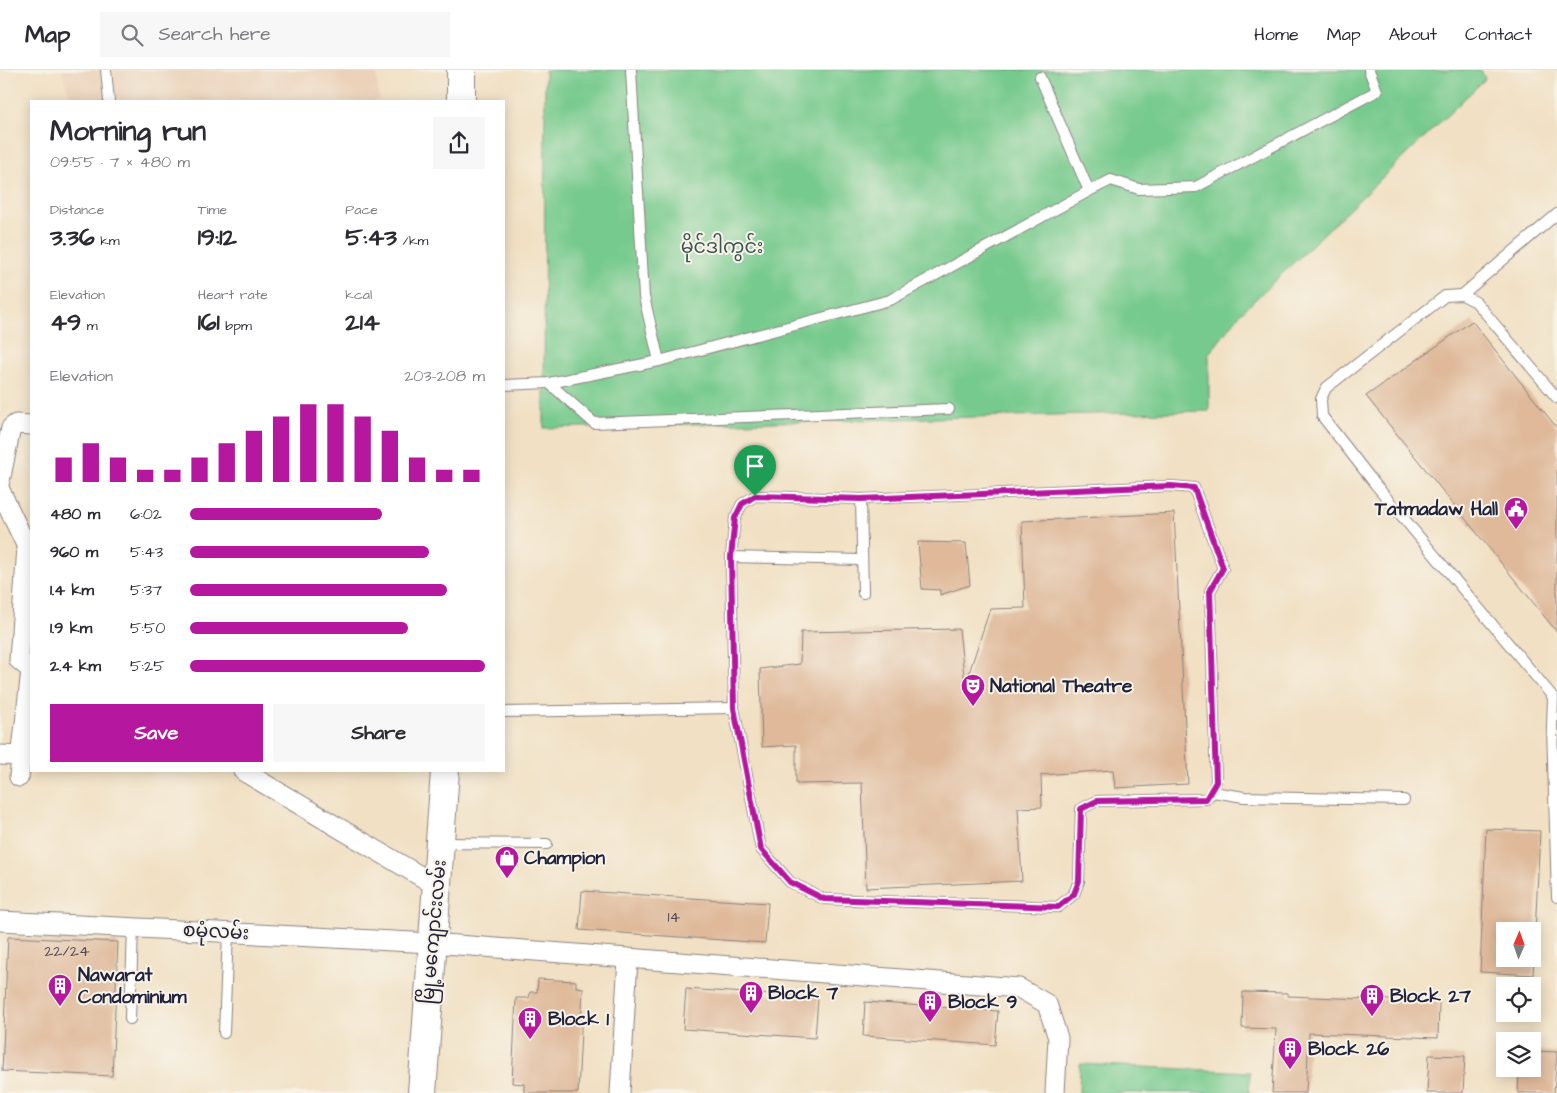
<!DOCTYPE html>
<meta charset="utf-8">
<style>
body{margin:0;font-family:"Architects Daughter","Noto Sans Myanmar",sans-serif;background:#f7f7f7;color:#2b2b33;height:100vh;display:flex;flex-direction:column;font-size:19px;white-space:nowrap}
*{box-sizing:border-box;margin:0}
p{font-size:16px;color:#7c7c81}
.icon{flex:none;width:28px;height:28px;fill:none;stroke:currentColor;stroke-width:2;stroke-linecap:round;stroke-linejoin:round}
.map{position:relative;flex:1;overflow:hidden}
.sheet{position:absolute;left:30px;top:30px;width:475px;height:672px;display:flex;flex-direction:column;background:#fff;border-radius:0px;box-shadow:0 2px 12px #0003}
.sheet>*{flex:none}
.needle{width:32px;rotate:2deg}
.controls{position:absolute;left:1496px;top:852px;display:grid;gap:10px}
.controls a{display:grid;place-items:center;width:45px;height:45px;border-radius:0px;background:#fff;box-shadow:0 2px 12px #0003;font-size:25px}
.pin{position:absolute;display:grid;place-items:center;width:42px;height:42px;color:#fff;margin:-51px -21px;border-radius:50% 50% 50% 0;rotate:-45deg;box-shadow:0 0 5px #0007}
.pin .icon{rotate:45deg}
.round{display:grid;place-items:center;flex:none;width:52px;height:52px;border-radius:0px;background:#f7f7f7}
.headline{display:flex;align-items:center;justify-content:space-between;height:85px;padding:0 20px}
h1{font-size:28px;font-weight:700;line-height:38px}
.figures{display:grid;grid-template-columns:repeat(3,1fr);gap:8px;height:85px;padding:5px 20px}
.figures div{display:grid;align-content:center}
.figures b{font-size:25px;font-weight:700}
.figures small{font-size:14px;font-weight:400}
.figures p{font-size:14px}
.chart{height:140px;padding:10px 20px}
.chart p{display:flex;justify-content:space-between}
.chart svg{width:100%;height:90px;margin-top:5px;stroke:#b5179e;stroke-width:6}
.primary-button{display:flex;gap:10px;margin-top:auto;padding:10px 20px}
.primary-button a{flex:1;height:58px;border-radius:0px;background:#b5179e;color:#fff;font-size:20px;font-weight:700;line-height:58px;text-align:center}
.primary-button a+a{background:#f7f7f7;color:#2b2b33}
ul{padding:0 20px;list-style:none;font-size:16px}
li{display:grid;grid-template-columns:80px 60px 1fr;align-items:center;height:38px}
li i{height:12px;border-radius:6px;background:#b5179e}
header{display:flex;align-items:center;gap:30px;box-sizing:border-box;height:70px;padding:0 25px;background:#fff;border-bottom:1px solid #e1e1e2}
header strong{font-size:24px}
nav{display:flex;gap:28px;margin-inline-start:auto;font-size:18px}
.search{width:350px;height:45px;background:#f7f7f7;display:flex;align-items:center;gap:12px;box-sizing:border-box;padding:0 18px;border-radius:0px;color:#7c7c81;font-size:19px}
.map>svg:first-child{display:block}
</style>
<header>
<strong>Map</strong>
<div class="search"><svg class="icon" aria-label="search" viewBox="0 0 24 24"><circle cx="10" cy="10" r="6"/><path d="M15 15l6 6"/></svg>Search here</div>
<nav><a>Home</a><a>Map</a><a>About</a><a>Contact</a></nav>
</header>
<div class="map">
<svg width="1557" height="1023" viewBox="0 0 1557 1023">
<rect width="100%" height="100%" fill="#f7f3e8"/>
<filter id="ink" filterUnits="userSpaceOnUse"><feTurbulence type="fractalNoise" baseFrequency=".02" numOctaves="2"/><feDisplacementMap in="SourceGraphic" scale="10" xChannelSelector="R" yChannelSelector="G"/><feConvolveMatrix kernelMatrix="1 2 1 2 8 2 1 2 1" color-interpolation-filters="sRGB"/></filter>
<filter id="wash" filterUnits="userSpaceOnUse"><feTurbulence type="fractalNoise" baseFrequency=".0096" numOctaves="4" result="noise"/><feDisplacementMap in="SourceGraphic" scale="20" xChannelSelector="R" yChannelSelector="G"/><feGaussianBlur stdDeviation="1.12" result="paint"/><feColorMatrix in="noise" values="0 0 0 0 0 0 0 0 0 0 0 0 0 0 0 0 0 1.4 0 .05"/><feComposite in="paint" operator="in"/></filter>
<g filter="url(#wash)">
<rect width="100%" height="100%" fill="#f1e0c3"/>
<!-- built -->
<path fill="#ebd2b9" d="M62 0H376L379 31H71Z"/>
<!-- green -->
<g fill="#77ca8d" stroke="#4c7664">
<path d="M545 0H1481L1485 9 1240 244 1209 284V341L544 358Z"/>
<path d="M1080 994 1250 1002 1249 1023H1079Z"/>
</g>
<g id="blocks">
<!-- building -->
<g fill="#dfb99a" fill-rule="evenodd">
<path d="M1472 251 1557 358V562L1366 326Z"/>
<path d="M1174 443 1188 714 1115 718 1113 700 1041 705 1042 737 1018 738 1022 811 866 818 862 713 796 714V675L762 677 760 599 800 594 801 562 959 559 965 615 990 539 1025 538 1022 451Z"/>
<path d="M918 472 966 473 970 515 940 525V520L922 519Z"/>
<path d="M1486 759 1540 761 1533 905 1480 902ZM1505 861H1532V889H1505Z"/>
<path d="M582 821 768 833 765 873 579 860Z"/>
<path d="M8 867 118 872 112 1006 2 1001Z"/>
<path d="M538 909 576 911V917L583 918 578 1023H530L524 1022V1014L512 1013 516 928H529L530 922H537Z"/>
<path d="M686 919 818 928 815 968 683 959Z"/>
<path d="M1243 922 1288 923V926L1439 932 1438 968 1309 963 1306 1023H1272L1276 959 1242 958Z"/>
<path d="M865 932 998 941 995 975 863 966Z"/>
<path d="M1532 981 1557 982 1554 1023H1518L1519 999H1532Z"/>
<path d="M1429 985 1465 986 1463 1023H1427Z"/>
</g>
</g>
</g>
<g filter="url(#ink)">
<use href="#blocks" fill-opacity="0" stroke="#8a817f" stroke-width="1"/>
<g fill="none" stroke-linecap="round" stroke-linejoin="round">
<defs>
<g id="lane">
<path d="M106 0 109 31"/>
<path d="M631 0 644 227 659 291"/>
<path d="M1040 7 1089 121 1111 110 1139 119 1196 117 1377 21 1369 0"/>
<path d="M1462 225 1557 144"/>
<path d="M549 313 594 353 949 339"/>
<path d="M504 315 549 313 659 291 890 230 1089 121"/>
<path d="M1557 328 1476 232 1462 225 1445 226 1326 318 1321 329 1322 346 1375 414 1553 627 1552 656 1557 827"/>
<path d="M1171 416 1194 418 1223 498 1210 521 1216 711 1213 722 1206 729 1097 731 1081 739 1079 811 1074 824 1058 837 824 829 790 812 761 779 734 638 731 487 735 448 742 434 755 426 861 429Z"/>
<path d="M861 429 863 523"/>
<path d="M731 487 862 490"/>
<path d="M504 642 734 638"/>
<path d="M1213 722 1244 727 1404 730"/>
<path d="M441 773 547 774"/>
<path d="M130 949 133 858"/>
<path d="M224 963 228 862"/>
</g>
<g id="street">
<path d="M0 411 11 358 16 354 31 355"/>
<path d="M0 420 27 477 19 590 31 600"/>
<path d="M0 685 22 686"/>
<path d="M243 701 437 816"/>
<path d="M19 707 31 600"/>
<path d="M0 851 432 873 1019 918 1047 934 1058 968 1055 1023"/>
<path d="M620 1023 628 889"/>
</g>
<g id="secondary">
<path d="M461 0V31"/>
<path d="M422 1023 445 701"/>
</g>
</defs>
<!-- lane casing -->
<use href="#lane" stroke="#8a817f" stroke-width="12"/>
<!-- street casing -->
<use href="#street" stroke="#8a817f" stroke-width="21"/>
<!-- secondary casing -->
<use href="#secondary" stroke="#8a817f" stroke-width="30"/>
<!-- lane -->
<use href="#lane" stroke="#fff" stroke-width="10"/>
<!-- street -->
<use href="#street" stroke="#fff" stroke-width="19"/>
<!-- secondary -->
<use href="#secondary" stroke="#fff" stroke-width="28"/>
</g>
</g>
<g fill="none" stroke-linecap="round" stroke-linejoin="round" filter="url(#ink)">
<defs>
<path id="route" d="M1171 416 1194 418 1223 498 1210 521 1216 712 1206 729 1097 731 1081 739 1079 811 1074 824 1058 837 824 829 790 812 761 779 734 638 731 487 735 448 742 434 755 426 861 429Z"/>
</defs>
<!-- route casing -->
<use href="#route" stroke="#fff" stroke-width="10"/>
<!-- route -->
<use href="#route" stroke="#b5179e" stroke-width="6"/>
</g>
<!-- icons -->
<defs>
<symbol id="civic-pin" viewBox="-11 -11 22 30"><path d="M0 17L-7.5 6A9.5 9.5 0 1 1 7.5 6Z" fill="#b5179e" stroke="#f7f3e8"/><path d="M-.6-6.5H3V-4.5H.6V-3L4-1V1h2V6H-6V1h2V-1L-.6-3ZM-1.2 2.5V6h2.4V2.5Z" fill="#fff"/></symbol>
<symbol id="theatre-pin" viewBox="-11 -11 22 30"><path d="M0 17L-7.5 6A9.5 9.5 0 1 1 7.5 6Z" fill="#b5179e" stroke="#f7f3e8"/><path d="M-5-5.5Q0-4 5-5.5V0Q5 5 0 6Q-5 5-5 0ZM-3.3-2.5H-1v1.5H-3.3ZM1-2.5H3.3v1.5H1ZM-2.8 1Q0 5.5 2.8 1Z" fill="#fff"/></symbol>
<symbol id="shop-pin" viewBox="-11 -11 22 30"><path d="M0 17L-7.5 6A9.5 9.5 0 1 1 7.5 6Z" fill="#b5179e" stroke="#f7f3e8"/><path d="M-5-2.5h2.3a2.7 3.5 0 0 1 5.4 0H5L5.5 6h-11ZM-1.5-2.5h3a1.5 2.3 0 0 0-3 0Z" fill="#fff"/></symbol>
<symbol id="building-pin" viewBox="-11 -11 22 30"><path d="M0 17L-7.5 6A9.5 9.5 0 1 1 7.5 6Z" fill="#b5179e" stroke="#f7f3e8"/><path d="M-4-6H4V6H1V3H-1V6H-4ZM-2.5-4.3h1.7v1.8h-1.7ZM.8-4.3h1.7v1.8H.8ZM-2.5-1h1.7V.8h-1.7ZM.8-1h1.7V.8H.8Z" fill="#fff"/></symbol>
</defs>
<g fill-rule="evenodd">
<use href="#civic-pin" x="1502" y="425" width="28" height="38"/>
<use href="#theatre-pin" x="959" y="602" width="28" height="38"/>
<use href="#shop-pin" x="493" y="774" width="28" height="38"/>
<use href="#building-pin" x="46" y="902" width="28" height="38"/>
<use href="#building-pin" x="737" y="909" width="28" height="38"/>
<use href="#building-pin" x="1358" y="912" width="28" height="38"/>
<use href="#building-pin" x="916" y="918" width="28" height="38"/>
<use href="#building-pin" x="516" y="935" width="28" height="38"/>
<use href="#building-pin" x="1276" y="965" width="28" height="38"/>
</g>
<g text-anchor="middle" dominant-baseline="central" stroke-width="4" stroke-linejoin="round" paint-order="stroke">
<!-- number labels -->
<g font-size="16" fill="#514853">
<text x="674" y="847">14</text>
<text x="67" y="881">22/24</text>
</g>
<!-- park labels -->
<g font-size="19" fill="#3c5454" stroke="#f7f3e8">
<text x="722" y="177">မိုင်ဒါကွင်း</text>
</g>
<!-- poi labels -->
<g font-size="19" font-weight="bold" fill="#22223b" stroke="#f7f3e8" text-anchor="start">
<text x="1498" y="439" text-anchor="end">Tatmadaw Hall</text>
<text x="990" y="616">National Theatre</text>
<text x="524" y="788">Champion</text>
<text x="78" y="905">Nawarat<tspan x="78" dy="22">Condominium</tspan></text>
<text x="768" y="923">Block 7</text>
<text x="1390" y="926">Block 27</text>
<text x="948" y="932">Block 9</text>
<text x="548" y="949">Block 1</text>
<text x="1308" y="979">Block 26</text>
</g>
<!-- street labels -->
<g font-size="19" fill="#22223b" stroke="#f7f3e8">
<text transform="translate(216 862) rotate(3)">စမုံလမ်း</text>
<text transform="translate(434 862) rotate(-85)">မြို့မကျောင်းလမ်း</text>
</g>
</g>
</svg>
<div class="controls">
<a><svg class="needle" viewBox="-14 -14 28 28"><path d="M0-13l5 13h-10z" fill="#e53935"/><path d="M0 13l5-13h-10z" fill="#7c7c81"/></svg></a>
<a><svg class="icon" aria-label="locate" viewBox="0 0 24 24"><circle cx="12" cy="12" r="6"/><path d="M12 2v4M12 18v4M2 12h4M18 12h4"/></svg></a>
<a><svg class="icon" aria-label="layers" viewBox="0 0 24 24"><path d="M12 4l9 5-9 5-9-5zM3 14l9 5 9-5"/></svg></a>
</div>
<div class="pin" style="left:755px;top:426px;background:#1e9e55"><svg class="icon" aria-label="arrive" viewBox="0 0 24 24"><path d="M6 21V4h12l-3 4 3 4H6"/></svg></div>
<section class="sheet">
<div class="headline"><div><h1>Morning run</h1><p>09:55 · 7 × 480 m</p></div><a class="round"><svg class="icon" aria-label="share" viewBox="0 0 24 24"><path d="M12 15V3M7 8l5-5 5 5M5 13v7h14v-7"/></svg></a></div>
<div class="figures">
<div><p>Distance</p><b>3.36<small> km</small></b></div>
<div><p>Time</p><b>19:12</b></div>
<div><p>Pace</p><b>5:43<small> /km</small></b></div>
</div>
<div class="figures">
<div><p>Elevation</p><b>49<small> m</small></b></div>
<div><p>Heart rate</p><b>161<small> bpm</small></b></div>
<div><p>kcal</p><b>214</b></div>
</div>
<div class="chart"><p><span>Elevation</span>203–208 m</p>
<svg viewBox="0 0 160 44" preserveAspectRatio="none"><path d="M5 44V32M15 44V25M25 44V32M35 44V38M45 44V38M55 44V32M65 44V25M75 44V19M85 44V12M95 44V6M105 44V6M115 44V12M125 44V19M135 44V32M145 44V38M155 44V38"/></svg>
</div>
<ul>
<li><b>480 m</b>6:02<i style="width:65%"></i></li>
<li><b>960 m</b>5:43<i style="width:81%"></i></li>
<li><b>1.4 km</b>5:37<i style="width:87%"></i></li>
<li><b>1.9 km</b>5:50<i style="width:74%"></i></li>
<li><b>2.4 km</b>5:25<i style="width:100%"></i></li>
</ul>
<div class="primary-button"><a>Save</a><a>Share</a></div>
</section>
</div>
